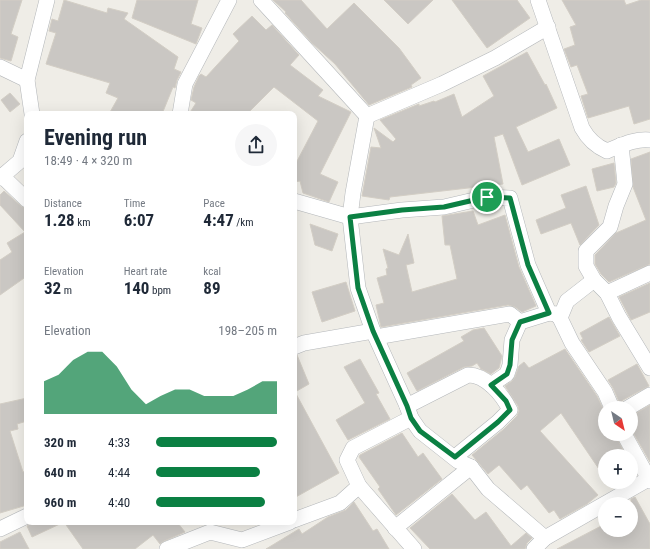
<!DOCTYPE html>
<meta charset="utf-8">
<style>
body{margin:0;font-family:"Roboto Condensed",sans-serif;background:#f6f6f7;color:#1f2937;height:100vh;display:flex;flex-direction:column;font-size:15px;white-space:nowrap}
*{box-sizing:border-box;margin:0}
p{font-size:13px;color:#747a83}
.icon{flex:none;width:22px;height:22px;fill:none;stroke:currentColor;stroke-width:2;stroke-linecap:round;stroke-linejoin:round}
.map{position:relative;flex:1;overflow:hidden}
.drawer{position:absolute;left:24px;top:111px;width:273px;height:414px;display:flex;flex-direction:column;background:#fff;border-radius:8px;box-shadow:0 4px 16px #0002}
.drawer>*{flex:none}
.needle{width:26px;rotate:145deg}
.controls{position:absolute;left:598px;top:401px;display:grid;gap:8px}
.controls a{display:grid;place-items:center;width:40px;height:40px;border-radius:50%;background:#fff;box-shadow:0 4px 16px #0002;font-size:20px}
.pin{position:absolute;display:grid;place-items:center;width:34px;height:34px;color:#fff;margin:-17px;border:2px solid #fff;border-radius:50%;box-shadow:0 1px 4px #0007}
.round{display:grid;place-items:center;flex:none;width:42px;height:42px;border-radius:21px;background:#f6f6f7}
.head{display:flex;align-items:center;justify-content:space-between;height:68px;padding:0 20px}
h1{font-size:22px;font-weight:700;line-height:30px}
.metrics{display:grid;grid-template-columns:repeat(3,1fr);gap:6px;height:68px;padding:4px 20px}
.metrics div{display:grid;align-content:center}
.metrics b{font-size:17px;font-weight:700}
.metrics small{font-size:11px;font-weight:400}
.metrics p{font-size:11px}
.chart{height:112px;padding:8px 20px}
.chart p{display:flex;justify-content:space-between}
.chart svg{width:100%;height:72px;margin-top:4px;fill:#0b8043;opacity:.7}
ul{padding:0 20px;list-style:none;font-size:13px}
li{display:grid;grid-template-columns:64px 48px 1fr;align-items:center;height:30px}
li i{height:10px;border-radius:5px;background:#0b8043}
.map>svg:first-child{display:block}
</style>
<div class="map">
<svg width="650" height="549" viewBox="0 0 650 549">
<rect width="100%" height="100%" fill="#efede7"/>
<!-- building -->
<g fill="#cac7c3" stroke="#d3cec5">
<path d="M0 0H22L11 34 18 37 11 61 0 58Z"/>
<path d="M64 0 107 13 108 8 128 13 124 19 178 57 174 69 181 72 177 80 175 88 173 87 162 114H109L118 98 106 93 110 83 46 64 56 33 49 31 52 19 58 21Z"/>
<path d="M137 0H198L191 24 202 28 196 44 132 18Z"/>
<path d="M273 0H301L327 29 354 3 399 48 421 78 411 85 412 87 369 105 335 64 312 43 285 13 286 12Z"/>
<path d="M384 0H433L408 24Z"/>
<path d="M452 0H517L530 18 487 48Z"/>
<path d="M562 0H624L626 5 641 0H650V119L634 124 629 106 588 118 581 96 588 94 577 65 571 67 564 49 575 45 570 27 576 25Z"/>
<path d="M252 16 266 30 272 25 299 55 290 65 323 90 318 96 351 112 320 174 338 182 329 202 303 193 300 181 294 182V167L318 121 274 87 247 114H189L196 103 191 100 194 87 199 76 201 74 206 77 239 41 233 34Z"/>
<path d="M527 52 545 85 546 84 557 108 516 127 528 152 559 139 570 165 522 185 503 134 494 137 503 184 390 197 389 200 362 196 371 147 381 148 374 128 393 142 396 139 380 120 419 104V106L434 101 435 102 454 94 462 117 494 96 483 76Z"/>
<path d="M10 93 20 104 10 112 1 100Z"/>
<path d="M650 152V264L609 282 601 274 595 264V255L616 233 646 220 633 187 631 159Z"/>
<path d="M614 163 616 183 614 187 597 191 592 169Z"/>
<path d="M586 186 599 225 580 245 571 223 541 234 536 220 566 208 561 195Z"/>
<path d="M4 191 21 206 27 209V276L0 295V260L12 252 7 243 25 232 0 205V195Z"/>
<path d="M473 211 478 225 505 215 519 267 536 306 522 312 515 307 508 305 381 327 376 305 384 303 377 278 387 275 386 269 388 268 383 249 399 255 408 234 414 263 406 265 412 292 457 279 450 245H445L442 216Z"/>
<path d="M310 224 338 234 332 251 315 245Z"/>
<path d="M346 282 355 311 322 322 312 292Z"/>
<path d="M650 283V312L631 320 619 297Z"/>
<path d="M609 317 620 336 589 352 581 340 583 339 580 333Z"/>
<path d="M484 328 502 356 499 368 491 374 481 369 477 363 472 366 464 367 417 391 407 373 464 341 461 337 473 330Z"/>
<path d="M565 349 597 396 605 413V434H615L626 456H605V478L561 413 540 431 598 495 587 504 560 519 554 510 549 513 527 485 521 490 499 465 488 474 472 455 504 429 517 416 519 411 518 406 505 386 512 381 515 377 519 366 524 362 529 368Z"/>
<path d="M297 355 309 384 295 392 339 473 294 498V356Z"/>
<path d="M360 359 379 393 376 394 390 419 348 440 336 420 365 403 344 367Z"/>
<path d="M637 364 649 386 623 400 620 404 613 388 608 380Z"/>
<path d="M27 398V421L17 424 18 429 10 431 23 472 27 471V505L0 513V404Z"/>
<path d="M650 405V462L631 429V416Z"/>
<path d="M402 433 418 457 423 453 442 479 396 515 378 489 380 487 359 457 360 455Z"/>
<path d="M452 494 475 520 486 512 511 546 526 533 532 538 527 543 525 549H430L410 528Z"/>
<path d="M635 497 650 524V549H557L605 524V530H631V499Z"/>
<path d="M354 502 373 531 377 529 389 549H266L299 529 302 534 328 517 346 510Z"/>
<path d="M33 522H177L185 532 164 541 160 544 153 535 135 549H83L64 522 32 537 27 526Z"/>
<path d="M20 532 29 549H0V542Z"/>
</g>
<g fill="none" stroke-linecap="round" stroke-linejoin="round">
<defs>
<g id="minor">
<path d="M261 0 367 116"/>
<path d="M538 0 582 128C588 139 595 146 607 151 620 146 636 138 650 140"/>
<path d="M0 67 27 80"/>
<path d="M32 114 27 80 47 0"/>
<path d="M180 114 185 84 229 0"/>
<path d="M367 116 353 193 350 217 358 288 373 331 407 406 411 418 420 431 458 461 471 467 488 489 545 538"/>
<path d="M367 116 442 84 495 58 548 27"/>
<path d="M621 145 625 184 616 206 610 227 586 251V266L594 280 607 293 619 317 650 368"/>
<path d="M2 176 27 200"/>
<path d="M0 178 20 161 27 141"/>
<path d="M294 201 350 217 402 210 444 207 487 197 510 198 528 265 549 313 556 314 560 318 572 343 605 392 612 408"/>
<path d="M607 293 650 273"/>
<path d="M560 318 567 301 594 280"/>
<path d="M376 337 510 314 520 322"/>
<path d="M294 347 304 343 373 331"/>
<path d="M491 385 507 374 510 365 512 340 520 322 549 313"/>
<path d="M407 406 468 375C486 375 502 394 510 410L498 422 455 457"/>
<path d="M628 408 650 395"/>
<path d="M624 434 650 481"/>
<path d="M359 486 414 549"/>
<path d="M294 520 340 503 359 486 347 460 353 448 411 418"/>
<path d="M395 528 471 467"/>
<path d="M0 529 27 516"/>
<path d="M167 549 210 532 242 540 290 522"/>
<path d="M534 549 545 538 650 478"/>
</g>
</defs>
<!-- minor casing -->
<use href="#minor" stroke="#b4b7ba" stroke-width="16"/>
<!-- minor -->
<use href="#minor" stroke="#fff" stroke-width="15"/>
</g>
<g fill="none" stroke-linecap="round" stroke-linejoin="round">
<defs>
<path id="route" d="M487 197 510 198 528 265 549 313 520 322 512 340 510 365 507 374 491 385 506 401 510 410 498 422 455 457 420 431 411 418 407 406 373 331 358 288 350 217 402 210 444 207Z"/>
</defs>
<!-- route casing -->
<use href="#route" stroke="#fff" stroke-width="8"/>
<!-- route -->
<use href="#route" stroke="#0b8043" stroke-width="5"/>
</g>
</svg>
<div class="controls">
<a><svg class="needle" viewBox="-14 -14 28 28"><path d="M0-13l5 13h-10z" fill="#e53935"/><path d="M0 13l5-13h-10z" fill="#747a83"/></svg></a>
<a>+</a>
<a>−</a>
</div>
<div class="pin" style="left:487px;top:197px;background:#1e9e55"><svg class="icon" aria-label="arrive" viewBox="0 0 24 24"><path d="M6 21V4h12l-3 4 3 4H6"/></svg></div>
<section class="drawer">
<div class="head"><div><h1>Evening run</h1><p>18:49 · 4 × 320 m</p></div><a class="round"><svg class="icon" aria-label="share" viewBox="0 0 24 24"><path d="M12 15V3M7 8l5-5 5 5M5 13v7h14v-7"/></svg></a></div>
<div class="metrics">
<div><p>Distance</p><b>1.28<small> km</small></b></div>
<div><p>Time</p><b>6:07</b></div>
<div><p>Pace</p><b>4:47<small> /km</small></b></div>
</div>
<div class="metrics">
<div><p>Elevation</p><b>32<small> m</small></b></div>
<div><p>Heart rate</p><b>140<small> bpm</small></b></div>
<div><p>kcal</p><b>89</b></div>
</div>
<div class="chart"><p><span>Elevation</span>198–205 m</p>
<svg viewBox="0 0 160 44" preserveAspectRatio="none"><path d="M0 44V24L10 20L20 11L30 6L40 6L50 15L60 29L70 38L80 33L90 29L100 29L110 33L120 33L130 33L140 29L150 24L160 24V44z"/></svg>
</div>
<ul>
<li><b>320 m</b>4:33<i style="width:100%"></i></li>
<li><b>640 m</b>4:44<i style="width:86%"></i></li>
<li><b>960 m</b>4:40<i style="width:90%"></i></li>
</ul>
</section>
</div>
